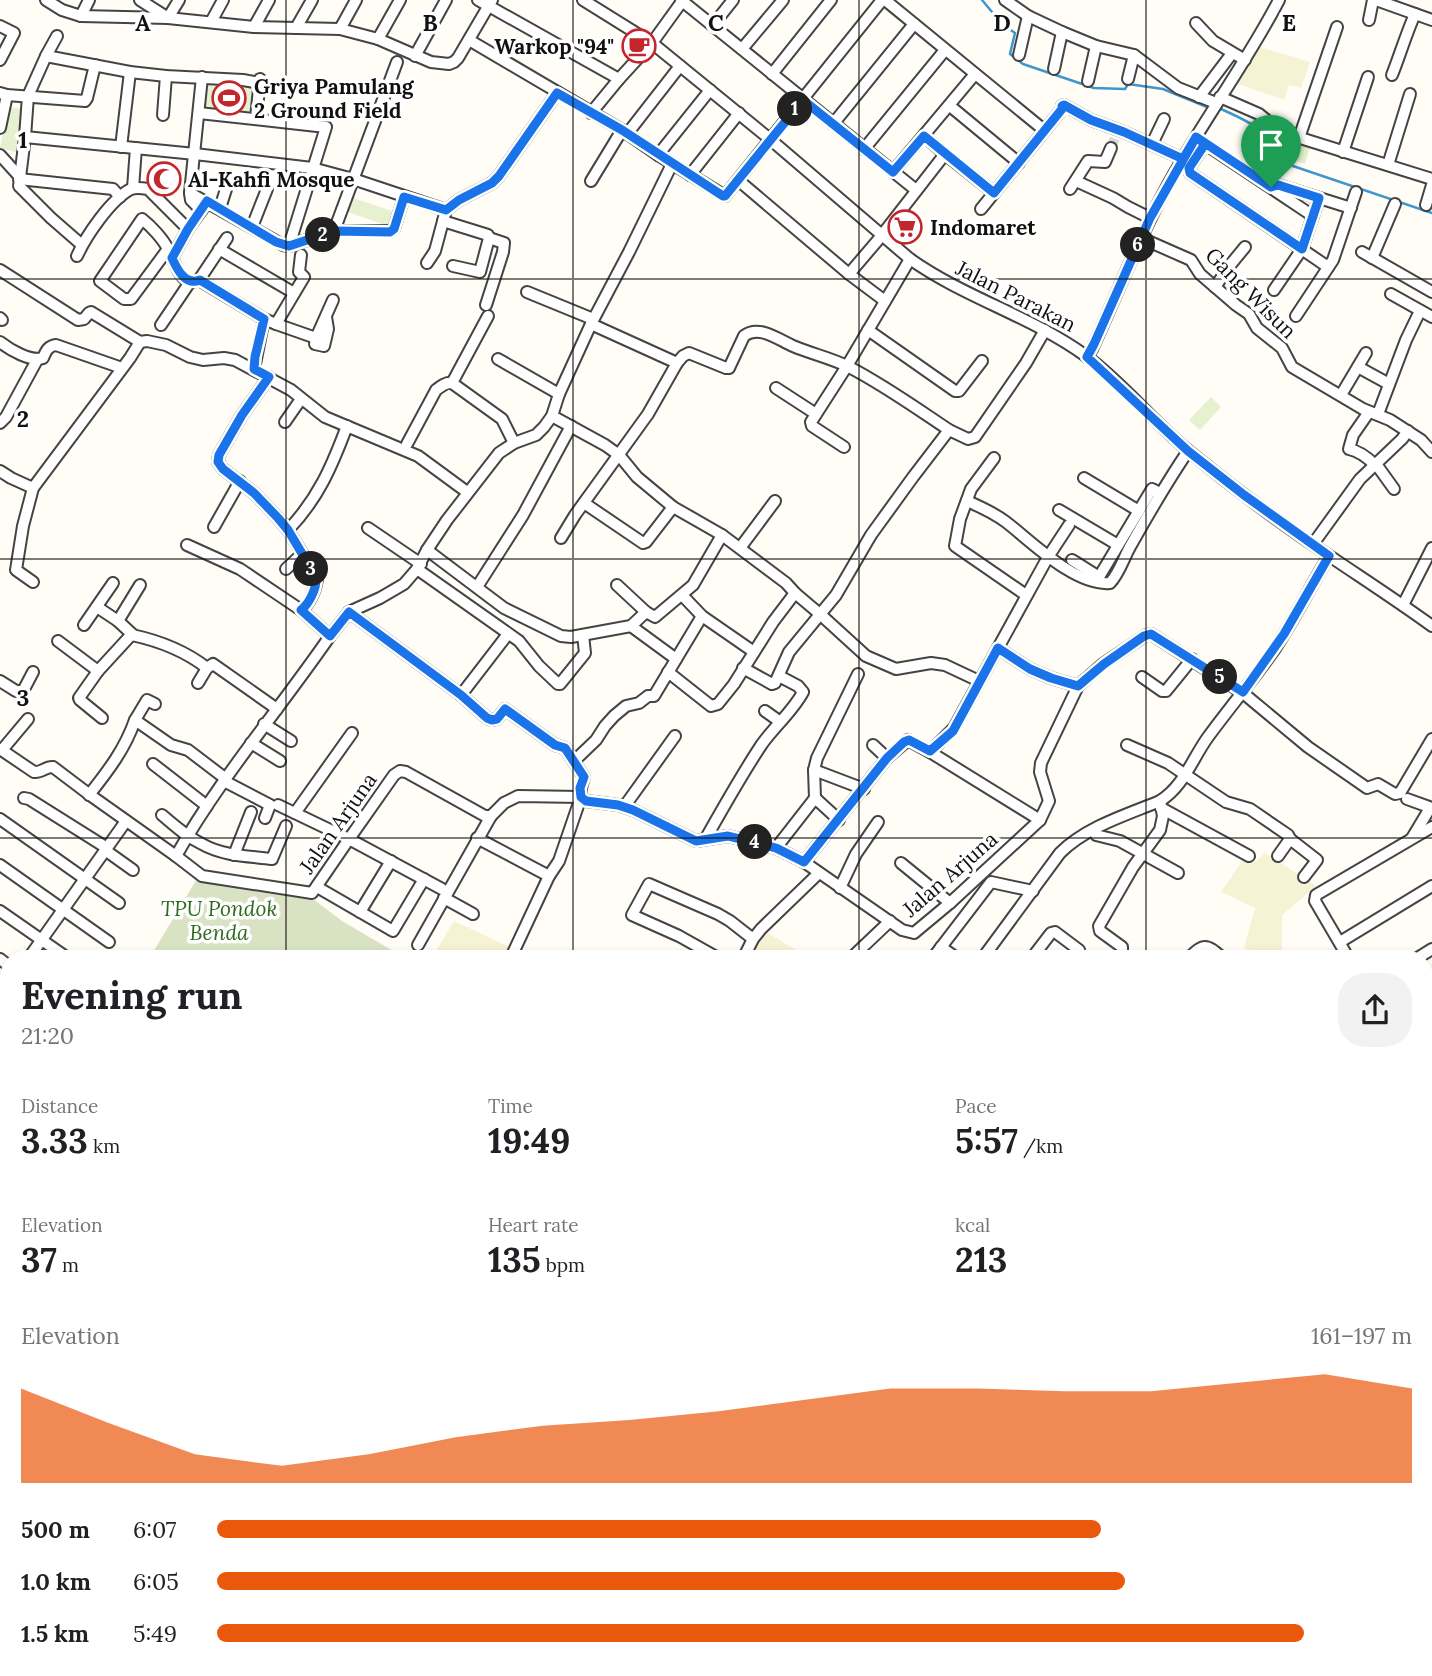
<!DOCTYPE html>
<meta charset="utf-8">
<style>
body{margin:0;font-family:Lora,serif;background:#f2f2f2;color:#202124;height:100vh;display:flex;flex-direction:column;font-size:26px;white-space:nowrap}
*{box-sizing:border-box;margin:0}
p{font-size:23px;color:#757577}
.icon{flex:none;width:38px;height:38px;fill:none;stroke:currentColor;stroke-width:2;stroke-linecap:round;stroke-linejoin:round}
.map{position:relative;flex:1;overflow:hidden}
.side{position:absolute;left:0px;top:950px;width:1433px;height:726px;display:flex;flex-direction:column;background:#fff;border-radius:28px 28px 0 0;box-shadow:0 4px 10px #0003}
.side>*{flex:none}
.pin{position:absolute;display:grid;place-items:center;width:60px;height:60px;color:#fff;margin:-72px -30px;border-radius:50% 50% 50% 0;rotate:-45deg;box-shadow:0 0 7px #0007}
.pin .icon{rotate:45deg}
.km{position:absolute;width:35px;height:35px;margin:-18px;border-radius:50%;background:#222;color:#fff;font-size:19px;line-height:35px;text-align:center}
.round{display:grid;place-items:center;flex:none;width:74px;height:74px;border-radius:28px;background:#f2f2f2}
.overview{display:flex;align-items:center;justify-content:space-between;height:119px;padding:0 21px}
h1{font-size:38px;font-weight:700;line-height:52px}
.figures{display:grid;grid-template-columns:repeat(3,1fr);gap:10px;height:119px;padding:7px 21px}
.figures div{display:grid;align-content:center}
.figures b{font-size:35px;font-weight:700}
.figures small{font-size:19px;font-weight:400}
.figures p{font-size:19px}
.chart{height:196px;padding:14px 21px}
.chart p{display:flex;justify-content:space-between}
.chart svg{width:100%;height:126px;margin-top:7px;fill:#ea580c;opacity:.7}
ul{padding:0 21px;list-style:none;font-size:23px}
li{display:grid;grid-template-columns:112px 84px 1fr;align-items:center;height:52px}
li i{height:18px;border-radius:9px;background:#ea580c}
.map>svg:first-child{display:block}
</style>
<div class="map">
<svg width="1432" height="1676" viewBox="0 0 1432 1676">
<rect width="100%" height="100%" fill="#fffdf5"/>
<!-- industrial -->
<g fill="#eee6ef">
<path d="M1424 1531 1432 1535V1600L1425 1597Z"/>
<path d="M1066 1668H1145L1157 1676H1078Z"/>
</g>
<!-- farmland -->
<g fill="#f6f3d4">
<path d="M1260 47 1310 62 1301 88 1289 85 1284 100 1233 82Z"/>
<path d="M1265 853 1316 886 1282 915V959H1274L1244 948 1255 908 1221 892 1245 857 1255 862Z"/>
<path d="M454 921 516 950 537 959H431Z"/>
<path d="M761 929 811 959H744Z"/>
<path d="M931 1668H984L978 1676H942Z"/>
<path d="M1006 1668H1066L1073 1673 1071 1676H1028L1017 1670Z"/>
</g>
<!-- green -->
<path fill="#d5ebbd" d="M4 1046 9 1047V1124L0 1117V1047Z"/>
<!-- cemetery -->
<path fill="#d9e3c4" d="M198 877 308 895 342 921 407 959H149Z"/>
<!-- pitch -->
<g fill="#e6f2cf">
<path d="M205 80 257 85 253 115 202 111Z"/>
<path d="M8 107 24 109 19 153 0 148Z"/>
<path d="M1291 142 1310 148 1305 164 1285 157Z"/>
<path d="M350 197 395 212 391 227 345 211Z"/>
<path d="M1211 397 1221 407 1200 430 1189 420Z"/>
</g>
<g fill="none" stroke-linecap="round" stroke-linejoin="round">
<!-- stream -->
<g stroke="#3f96cf" stroke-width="2.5">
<path d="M982 0 1002 24 1015 33 1010 54 1023 64 1094 88 1125 89 1128 84 1163 89 1207 107"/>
<path d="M1221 109C1257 125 1266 130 1287 164L1432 213"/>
</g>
<!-- river -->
<g stroke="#b9e0f7" stroke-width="16">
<path d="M1424 1033 1432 1029"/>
<path d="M0 1062 9 1059"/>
<path d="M0 1142 9 1152"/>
<path d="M0 1186 9 1179"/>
</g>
<!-- minor-tunnel -->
<path stroke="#dbdad3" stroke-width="10" stroke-dasharray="10 5" stroke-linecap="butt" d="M1111 148 1118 130"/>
<defs>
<g id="minor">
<path d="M46 0 62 10 81 16 168 18 254 27 340 29 378 39 431 62 449 64 454 62 458 58 492 0"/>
<path d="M140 0 168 18 179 0"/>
<path d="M478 0 619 79"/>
<path d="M583 0 652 43 771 140 910 259C965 298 1031 316 1086 356 1124 384 1154 423 1191 453 1236 490 1283 525 1331 557 1365 580 1399 602 1432 626"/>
<path d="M681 0 916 190"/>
<path d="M885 0 1044 130"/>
<path d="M1005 0 1028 16 1062 32 1096 46 1134 55 1178 88 1216 103"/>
<path d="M1376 0 1432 20"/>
<path d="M81 16 89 0"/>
<path d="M1369 20 1373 0"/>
<path d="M211 22 223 0"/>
<path d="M1196 23 1213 41 1245 60"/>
<path d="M713 25 733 0"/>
<path d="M0 26 14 33 0 60"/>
<path d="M254 27 269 0"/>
<path d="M296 28 312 0"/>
<path d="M340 29 356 0"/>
<path d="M57 36 46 56 28 96 25 137 19 186 51 218 82 245"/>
<path d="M378 39 400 0"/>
<path d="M469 40 622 130 658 155 725 196 882 0"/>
<path d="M742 49 783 0"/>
<path d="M1019 55 1028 16"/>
<path d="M46 56 130 72 166 76 243 80 260 83"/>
<path d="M415 56 446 0"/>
<path d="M1054 69 1062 32"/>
<path d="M772 74 831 0"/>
<path d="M1392 75C1400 55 1406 34 1415 14"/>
<path d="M1128 79 1134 55"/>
<path d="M1088 81 1096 46"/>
<path d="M0 93 7 95 85 101 87 98 95 65"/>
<path d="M1199 97 1230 56"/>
<path d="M1220 97 1259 114 1281 132 1432 179"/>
<path d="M950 106 1019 163"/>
<path d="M199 113 326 127 289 246"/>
<path d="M591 113 619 79 652 43 683 0"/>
<path d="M163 115 166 76"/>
<path d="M256 118 260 79"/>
<path d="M833 124 914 24"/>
<path d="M0 128 7 95"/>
<path d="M627 134 680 66"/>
<path d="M25 137 195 154 312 168 353 179 446 210"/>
<path d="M1299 138 1337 27"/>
<path d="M1199 140 1313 216"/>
<path d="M1152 144 1164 119"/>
<path d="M1205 144 1189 168 1190 173 1328 267"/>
<path d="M121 147 130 72"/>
<path d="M864 149 945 50"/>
<path d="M1343 152 1368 77"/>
<path d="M945 154 994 193 1062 109V106L1064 105 1091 120 1124 132 1183 159"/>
<path d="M0 155 19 176"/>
<path d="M658 155 710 90"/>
<path d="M672 164 629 252 591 324 559 394 552 416 544 427 536 435 514 443 499 453 447 520 427 550 417 569 404 584 380 598 349 612 330 636C279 710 220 778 176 856L202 876 312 893 349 839 394 775 400 771 406 772 485 816H491L504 803 518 796 581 797 586 801 618 805 633 810 696 841 728 836 776 848 804 862 902 930 914 933 950 903 1040 820 1049 801 1040 772 1041 763 1078 686 1103 664 1146 635 1151 634 1243 693 1308 747 1367 788 1378 784 1395 794 1400 793 1432 739"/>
<path d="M1388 165 1410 94"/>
<path d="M893 172 975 74"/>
<path d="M690 175 739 113"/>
<path d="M19 179 113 189 120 197"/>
<path d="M738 180 849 274 885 301"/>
<path d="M591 181 622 130"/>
<path d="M1076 181 1113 198 1128 207 1150 218"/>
<path d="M1271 187 1278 185 1351 208"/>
<path d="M133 188 136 148"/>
<path d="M1070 189 1088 161 1105 162 1111 148"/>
<path d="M190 193 283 245 289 246 334 231H390L394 229 404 197"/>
<path d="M1426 205 1432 185"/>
<path d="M220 208 228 183"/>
<path d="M981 209 994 193"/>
<path d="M201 210 191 200 190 193 202 77"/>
<path d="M443 221 488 235 489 238"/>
<path d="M252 227 267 189"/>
<path d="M334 231 397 62"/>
<path d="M1141 238 1191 260 1200 274 1236 305 1249 314 1257 328 1282 348 1292 367 1363 409 1390 420 1421 440 1432 452"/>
<path d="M168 249 131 299H124L100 281 142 219C151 226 163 239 168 249 175 260 180 289 199 280L227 238"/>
<path d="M219 249 294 293"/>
<path d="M1362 252 1432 292"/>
<path d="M77 256C86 236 111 199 131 189 136 187 142 188 148 189L188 229"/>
<path d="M172 258 188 229 204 207"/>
<path d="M1372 258 1395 204"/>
<path d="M427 263 435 251 446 210 459 200 492 183 499 176 557 93"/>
<path d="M453 266 480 272 489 238 504 243 503 252 486 305"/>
<path d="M0 270 78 320 84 319 89 313 91 312 140 342 147 341 166 345 190 357 203 360 224 358 235 360 291 390 325 417 418 456 467 492"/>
<path d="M849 274 878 240 945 154 924 136"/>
<path d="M199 280 264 319 276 324 304 277 299 272 301 255"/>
<path d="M1215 287 1231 264 1245 247"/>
<path d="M1274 290 1302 249 1319 198"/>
<path d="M527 292 593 319"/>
<path d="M1391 294 1432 317"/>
<path d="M1296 316 1333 260 1356 192"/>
<path d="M0 318 2 320"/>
<path d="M276 324 316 338 333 300"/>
<path d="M591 324 677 363"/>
<path d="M161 325 190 282"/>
<path d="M868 330 955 391H959L982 361"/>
<path d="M316 338 315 344 324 346 328 329 326 317"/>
<path d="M0 342C10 350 31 362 43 358 46 351 48 346 56 345L122 368"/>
<path d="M1087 357 1092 349C1119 290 1142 230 1174 174 1207 115 1248 60 1279 0"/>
<path d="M498 359 559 394"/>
<path d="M1358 367 1389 384"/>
<path d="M254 369 264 319"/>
<path d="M452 383 488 316"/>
<path d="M776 388 816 414"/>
<path d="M1341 395 1366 353"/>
<path d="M1369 412 1353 435 1349 449C1359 451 1368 458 1375 465"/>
<path d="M1378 414 1406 340 1420 311"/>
<path d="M552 416 605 445 619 455 637 477 673 507 722 535 786 583 795 593 821 615 866 656 896 669 931 663 945 665 979 681"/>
<path d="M285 422 301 399"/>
<path d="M0 423 6 417 37 360"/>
<path d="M407 444 436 390C441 386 446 382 452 383L502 419 514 443"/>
<path d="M844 447 812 426 811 422 847 366 910 259"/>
<path d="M994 458 971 489 960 519 955 546 1026 595"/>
<path d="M1376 464 1394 489"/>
<path d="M0 471 11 478 33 488"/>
<path d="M1084 478 1139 511"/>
<path d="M967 501C981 507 994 513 1006 522 1032 542 1075 586 1110 583 1119 574 1124 557 1131 545 1149 513 1167 482 1188 451"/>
<path d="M584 503 643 543 646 542 673 507"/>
<path d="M1059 510 1118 545"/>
<path d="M214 527 240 481"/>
<path d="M368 528 421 564"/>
<path d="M288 530C318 499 332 466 347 426"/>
<path d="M561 538 575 515 648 414 677 363 683 356 689 353 726 368H729L744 336C759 324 779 340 793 346 812 354 831 358 849 367 884 385 916 408 949 430"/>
<path d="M1313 544 1360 479 1402 439 1408 431"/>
<path d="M187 545 240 569 301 610C310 604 316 589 317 578L288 530 278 518 254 493 223 469 218 462 219 455 242 415 269 377"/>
<path d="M740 548 775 501"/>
<path d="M427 550 504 608 561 636 571 637 631 626 646 612"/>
<path d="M1072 560 1099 577 1152 489 1160 493"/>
<path d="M286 569 302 554"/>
<path d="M417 569 519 641 539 666 558 684H560L585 653 583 635"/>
<path d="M33 582 16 570 23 526 33 488 130 358 140 342"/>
<path d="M617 585 646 612 655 617 693 585 722 535"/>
<path d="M477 587 523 515 571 426"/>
<path d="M682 595 702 616 754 652"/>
<path d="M1403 605 1432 548"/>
<path d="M97 607 118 621 132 634 98 671 79 698 80 700 102 718"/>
<path d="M301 610 330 636"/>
<path d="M349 612 461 695 487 718 492 720 497 719 505 709 555 745 565 748 584 777 581 788V797L559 861 549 876 513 953"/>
<path d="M118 621 140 585"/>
<path d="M84 625 113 583"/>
<path d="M631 626 676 659"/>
<path d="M132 635C160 641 184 650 207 668"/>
<path d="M58 641 98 671"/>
<path d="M998 648 1030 669 1051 678 1078 686"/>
<path d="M743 668 772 684 775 683 789 652 836 595 871 535 913 477 949 430 968 439 975 437 1026 363 1045 330"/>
<path d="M668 672 711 706 718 704 734 684 773 622 795 593"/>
<path d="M1142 677 1162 691H1166L1192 659"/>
<path d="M0 681 16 691H23L33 672"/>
<path d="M198 683 207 668 213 664 277 709"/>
<path d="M461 695 508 634"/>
<path d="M765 711 779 721"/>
<path d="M135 720 147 700 155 704"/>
<path d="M264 724 291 741"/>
<path d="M251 743 280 761"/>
<path d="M873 745 887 758"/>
<path d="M1127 745 1168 763 1226 802 1250 809 1288 835 1290 839 1278 856"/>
<path d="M0 749 34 772C42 773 46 766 53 767L90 795 176 856"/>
<path d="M2 750 28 719"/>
<path d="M930 752 954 728 1048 557 1069 525"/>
<path d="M574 761 596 740 605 726 614 716 626 706 639 703 648 696H654L702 616"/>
<path d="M153 764 207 806"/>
<path d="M814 770 864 789"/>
<path d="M224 781 270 805 265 818"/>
<path d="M89 795C108 771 125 749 135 720L171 745 188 750 226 779"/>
<path d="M24 798 29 799 107 848"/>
<path d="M815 798 814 770 817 758 858 674"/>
<path d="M1407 799 1432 808"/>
<path d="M278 805 349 839 442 889"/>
<path d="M624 807 675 736"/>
<path d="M1161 808 1249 856"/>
<path d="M295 813 352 733"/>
<path d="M162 815C175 826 187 837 202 844 223 856 248 856 272 859L286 826"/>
<path d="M0 819 119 903"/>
<path d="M1093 830 1096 835 1120 841 1178 873"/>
<path d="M477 838 549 876"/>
<path d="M706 838C724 806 742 774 762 744 775 726 793 711 803 692L798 686 779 676"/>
<path d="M1412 838 1430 808"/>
<path d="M1290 839 1317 860 1304 877"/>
<path d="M776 848 815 798 839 820"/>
<path d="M105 850 133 870"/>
<path d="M234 855 251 812"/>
<path d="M804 862 887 758 908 740 930 752 1040 820"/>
<path d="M901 863 950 903"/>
<path d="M0 865 109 942"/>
<path d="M317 887 393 931 424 879"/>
<path d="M840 888 856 854 878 822"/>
<path d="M444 898 473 914"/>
<path d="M0 911 69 959"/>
<path d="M360 912 391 861"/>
<path d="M1340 942 1432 886"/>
<path d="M418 945 491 816"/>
<path d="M941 947 958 959"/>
<path d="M0 959 9 966"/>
<path d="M28 959 126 821"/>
<path d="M720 959 679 936 632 915 649 884 718 914 730 921 753 939"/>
<path d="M743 959 753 939 761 929 819 873"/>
<path d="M850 959 890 921"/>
<path d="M932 959 991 882 1033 891"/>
<path d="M982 959 1060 853C1086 827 1126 815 1160 801 1184 786 1192 759 1208 737 1230 707 1253 680 1274 650 1294 620 1310 587 1329 556"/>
<path d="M1031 959 1051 933 1055 932 1079 950 1074 959"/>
<path d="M1118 959 1122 953V947L1100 931 1099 926 1133 867 1160 830 1163 816 1160 801"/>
<path d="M1188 959C1205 941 1207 945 1224 959"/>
<path d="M1349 959 1315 901 1316 895 1432 827"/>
<path d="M1416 959 1432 949"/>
<path d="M1424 1018 1432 1013"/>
<path d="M0 1039 9 1038"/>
<path d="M1424 1058 1432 1054"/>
<path d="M1424 1119 1432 1115"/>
<path d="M1424 1156 1432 1161"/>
<path d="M0 1235 9 1226"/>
<path d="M1424 1248 1432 1235"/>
<path d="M1424 1257 1432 1262"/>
<path d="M1424 1331 1432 1335"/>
<path d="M1424 1362 1432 1351"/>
<path d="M0 1463 9 1467"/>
<path d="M1424 1502 1432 1506"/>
<path d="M1424 1592 1432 1596"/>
<path d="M0 1655 9 1633"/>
<path d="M178 1668V1676"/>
<path d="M217 1668V1676"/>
<path d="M257 1668V1676"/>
<path d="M547 1668V1671L552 1676"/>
<path d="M911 1668 923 1676"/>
<path d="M99 1675V1676"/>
<path d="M59 1676V1668"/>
<path d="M139 1676V1674L157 1673"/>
<path d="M272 1676 274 1668"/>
<path d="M353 1676 359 1668"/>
<path d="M586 1676 591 1668"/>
<path d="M634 1676 639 1668"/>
<path d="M680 1676 685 1668"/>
<path d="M838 1676 844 1668"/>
<path d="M870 1676 877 1668"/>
<path d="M899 1676 907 1668"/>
<path d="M1221 1676 1227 1668"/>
<path d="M1319 1676 1321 1668"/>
<path d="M1361 1676 1363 1668"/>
<path d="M1410 1676V1668"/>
</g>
</defs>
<!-- minor casing -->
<use href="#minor" stroke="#444" stroke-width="14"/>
<!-- minor -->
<use href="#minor" stroke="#fff" stroke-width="10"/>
</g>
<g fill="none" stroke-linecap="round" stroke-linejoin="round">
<defs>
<path id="route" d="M1271 187 1196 137 1183 159 1124 132 1091 120 1064 105 1062 106V109L994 193 924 136 893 172 803 100 725 196H723L622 130 557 93 499 176 492 183 459 200 446 210 404 197 394 229 390 232 334 231 289 246 276 242 207 201 188 229 172 258C177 269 185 286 200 280L264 319 255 357 254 369 269 377 242 415 219 455 218 462 223 469 254 493 278 518 288 530 316 577C317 588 309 604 301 610L330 636 349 612 461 695 487 718 492 720 497 719 505 709 555 745 565 748 584 777 580 788 581 797 586 801 618 805 633 810 696 841 728 836 776 848 804 862 887 758 904 742 909 740 930 751 953 731 998 648 1030 669 1051 678 1078 686 1104 664 1144 636 1151 634 1243 692 1284 634 1329 556 1244 495 1188 451 1087 357 1094 344 1150 218 1196 137 1205 144 1189 168 1190 173 1302 249 1319 198 1278 185 1271 187"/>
</defs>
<!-- route casing -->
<use href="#route" stroke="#fff" stroke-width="14"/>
<!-- route -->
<use href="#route" stroke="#1a73e8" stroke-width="9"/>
</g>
<!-- grid -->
<path fill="none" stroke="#111" stroke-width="2" stroke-opacity="0.55" d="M286 0V959M573 0V959M859 0V959M1146 0V959M0 279H1432M0 559H1432M0 838H1432M0 1117H9M1424 1117H1432M0 1397H9M1424 1397H1432M286 1668V1676M573 1668V1676M859 1668V1676M1146 1668V1676"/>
<!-- icons -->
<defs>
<symbol id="cafe-ring" viewBox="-11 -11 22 22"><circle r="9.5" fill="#fff" stroke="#c4262e" stroke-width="1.5"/><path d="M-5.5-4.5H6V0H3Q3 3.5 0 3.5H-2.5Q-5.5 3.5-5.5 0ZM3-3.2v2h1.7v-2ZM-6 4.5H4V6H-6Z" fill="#c4262e"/></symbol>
<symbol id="stadium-ring" viewBox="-11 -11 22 22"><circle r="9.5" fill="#fff" stroke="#c4262e" stroke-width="1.5"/><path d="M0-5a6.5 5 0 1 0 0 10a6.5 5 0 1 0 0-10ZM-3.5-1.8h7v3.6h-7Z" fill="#c4262e"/></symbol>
<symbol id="mosque-ring" viewBox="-11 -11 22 22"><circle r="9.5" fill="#fff" stroke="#c4262e" stroke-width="1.5"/><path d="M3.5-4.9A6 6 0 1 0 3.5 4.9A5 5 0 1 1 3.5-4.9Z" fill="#c4262e"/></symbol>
<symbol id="supermarket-ring" viewBox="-11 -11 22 22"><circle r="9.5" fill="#fff" stroke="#c4262e" stroke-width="1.5"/><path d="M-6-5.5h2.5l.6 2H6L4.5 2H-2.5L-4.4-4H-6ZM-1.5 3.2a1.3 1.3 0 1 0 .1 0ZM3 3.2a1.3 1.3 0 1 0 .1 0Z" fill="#c4262e"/></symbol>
</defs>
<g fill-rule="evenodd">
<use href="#cafe-ring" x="620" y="27" width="38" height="38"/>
<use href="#stadium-ring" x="210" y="79" width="38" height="38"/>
<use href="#mosque-ring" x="145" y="160" width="38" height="38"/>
<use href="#supermarket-ring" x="886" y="208" width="38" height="38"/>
</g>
<g text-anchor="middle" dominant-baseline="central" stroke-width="7" stroke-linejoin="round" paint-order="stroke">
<!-- poi labels -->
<g font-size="21" font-weight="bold" fill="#111" stroke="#fff" text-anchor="start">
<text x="614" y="46" text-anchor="end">Warkop "94"</text>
<text x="254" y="86">Griya Pamulang<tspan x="254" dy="24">2 Ground Field</tspan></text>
<text x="188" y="179">Al-Kahfi Mosque</text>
<text x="930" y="227">Indomaret</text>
</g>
<!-- street labels -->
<g font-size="21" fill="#111" stroke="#fff">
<text transform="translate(1251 293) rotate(45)">Gang Wisun</text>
<text transform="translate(1016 296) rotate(27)">Jalan Parakan</text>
<text transform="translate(338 823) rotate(-55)">Jalan Arjuna</text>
<text transform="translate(950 874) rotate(-41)">Jalan Arjuna</text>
</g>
<!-- park labels -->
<g font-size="21" font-style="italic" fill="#2f6b1f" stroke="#fff">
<text x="219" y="908">TPU Pondok<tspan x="219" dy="24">Benda</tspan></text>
</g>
</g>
<g font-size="23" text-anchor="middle" font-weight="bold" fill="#111" stroke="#fff" stroke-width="7" stroke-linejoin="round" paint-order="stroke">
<text x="143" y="31">A</text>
<text x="430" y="31">B</text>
<text x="716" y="31">C</text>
<text x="1002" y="31">D</text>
<text x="1289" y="31">E</text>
<text x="23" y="148">1</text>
<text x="23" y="427">2</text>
<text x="23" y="706">3</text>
</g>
</svg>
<div class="pin" style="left:1271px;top:187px;background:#1e9e55"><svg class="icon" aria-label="arrive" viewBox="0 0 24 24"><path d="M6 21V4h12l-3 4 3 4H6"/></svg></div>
<b class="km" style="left:795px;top:109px">1</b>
<b class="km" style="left:323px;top:235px">2</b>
<b class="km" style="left:311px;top:569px">3</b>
<b class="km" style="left:755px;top:842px">4</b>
<b class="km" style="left:1220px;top:677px">5</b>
<b class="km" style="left:1138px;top:245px">6</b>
<section class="side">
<div class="overview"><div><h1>Evening run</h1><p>21:20</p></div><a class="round"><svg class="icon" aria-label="share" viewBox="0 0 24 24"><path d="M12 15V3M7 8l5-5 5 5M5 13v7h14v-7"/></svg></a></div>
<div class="figures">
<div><p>Distance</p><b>3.33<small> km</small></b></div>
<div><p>Time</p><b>19:49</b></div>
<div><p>Pace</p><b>5:57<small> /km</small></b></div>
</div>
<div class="figures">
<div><p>Elevation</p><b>37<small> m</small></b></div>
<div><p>Heart rate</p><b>135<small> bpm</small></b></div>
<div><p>kcal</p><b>213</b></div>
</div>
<div class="chart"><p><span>Elevation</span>161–197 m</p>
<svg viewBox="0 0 160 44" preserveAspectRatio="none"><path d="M0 44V11L10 23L20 34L30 38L40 34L50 28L60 24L70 22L80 19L90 15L100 11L110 11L120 12L130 12L140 9L150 6L160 11V44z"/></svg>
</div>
<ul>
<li><b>500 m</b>6:07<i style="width:74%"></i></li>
<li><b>1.0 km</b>6:05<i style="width:76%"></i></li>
<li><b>1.5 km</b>5:49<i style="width:91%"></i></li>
</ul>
</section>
</div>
